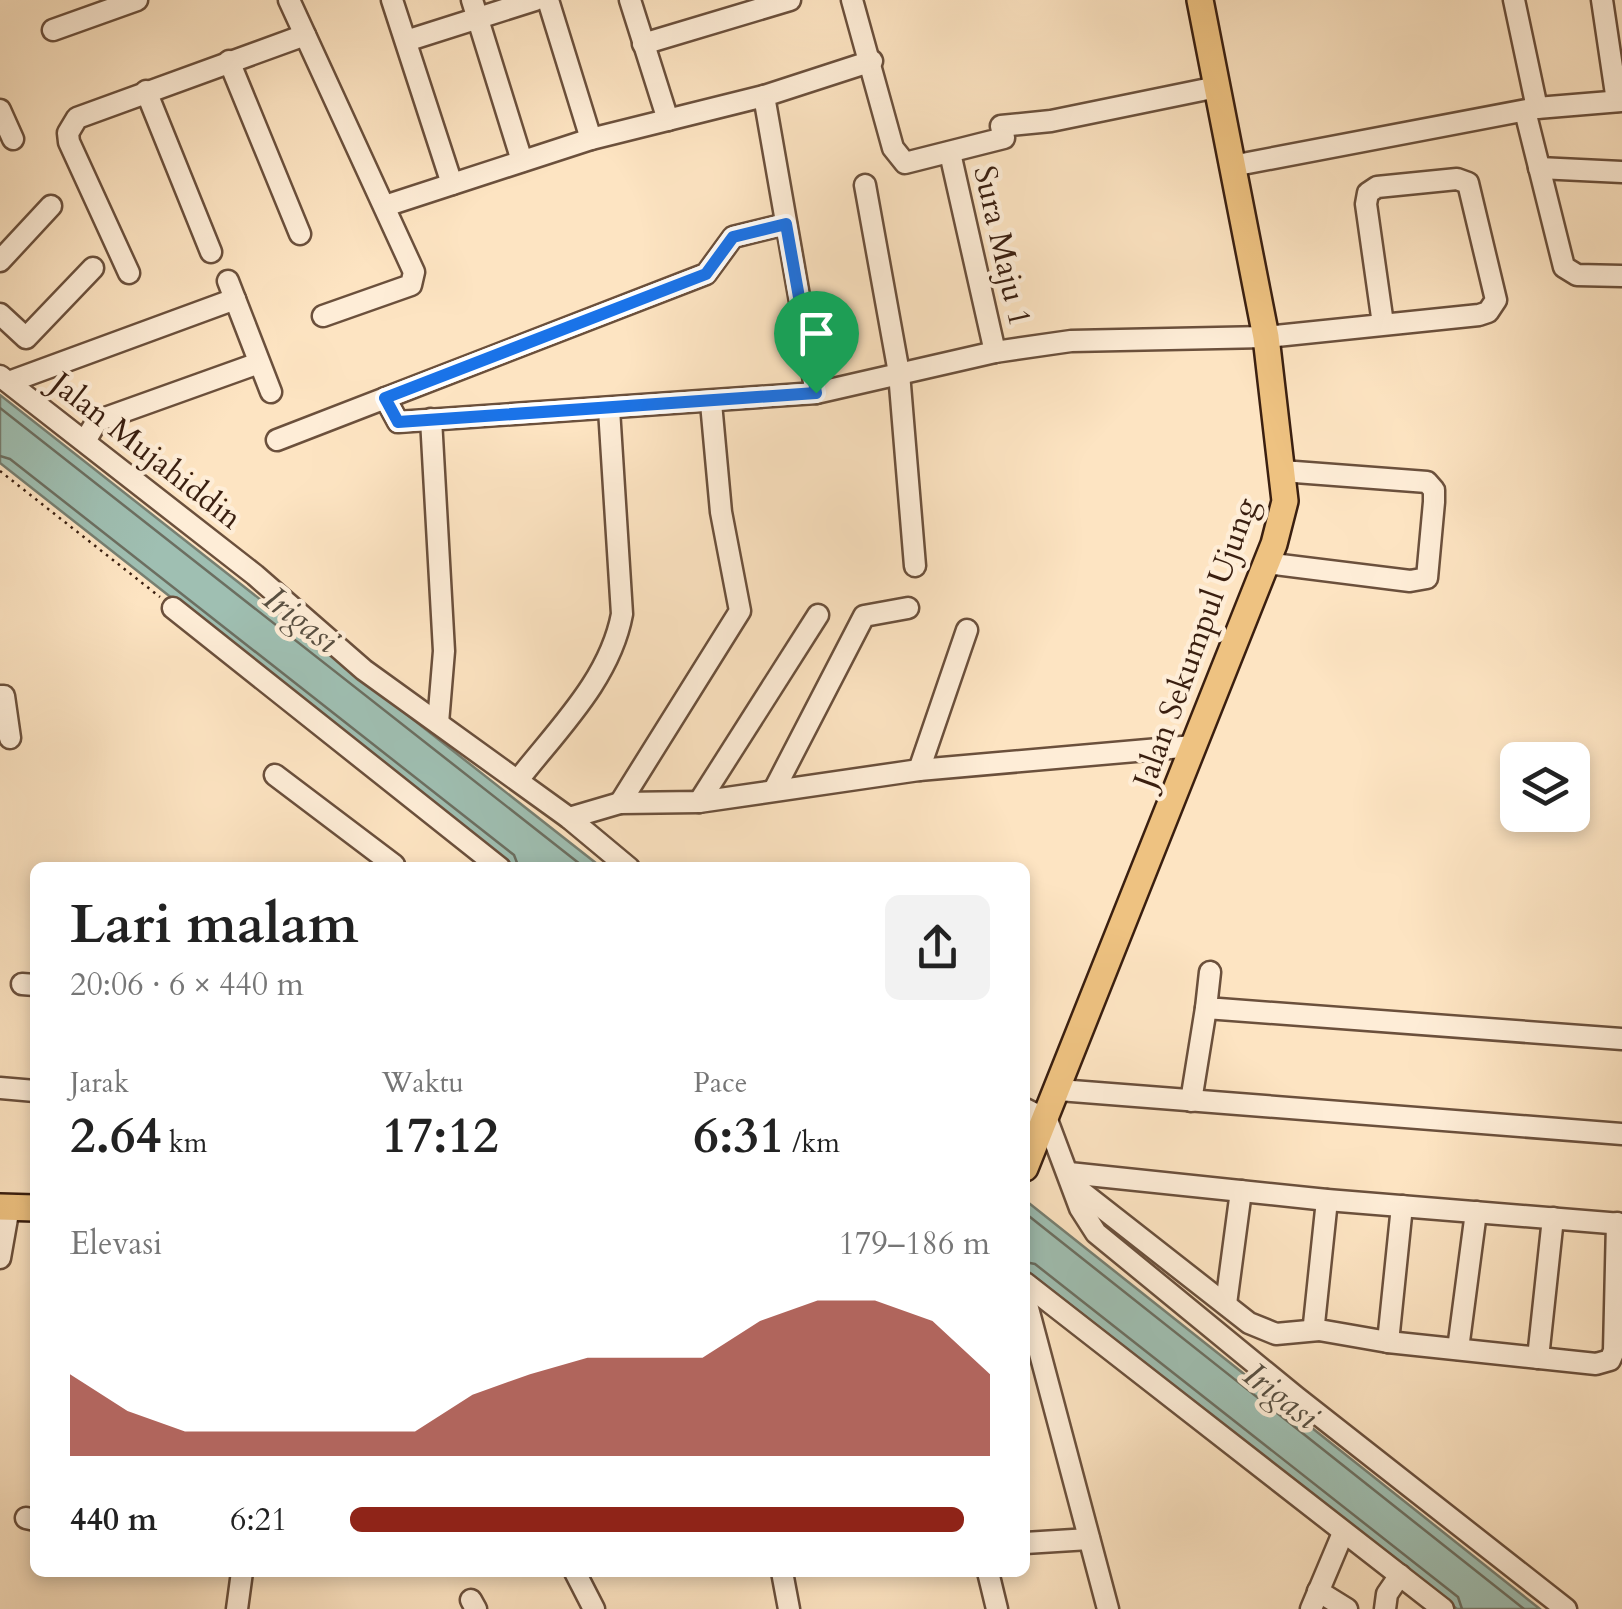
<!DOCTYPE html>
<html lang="id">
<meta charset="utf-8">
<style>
body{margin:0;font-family:Cardo,serif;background:#f2f2f2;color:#222;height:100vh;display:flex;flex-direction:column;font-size:38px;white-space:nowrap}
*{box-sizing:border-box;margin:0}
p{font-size:32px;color:#767676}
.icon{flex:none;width:55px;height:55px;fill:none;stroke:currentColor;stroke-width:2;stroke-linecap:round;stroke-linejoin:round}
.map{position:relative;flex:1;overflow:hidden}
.panel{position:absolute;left:30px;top:862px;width:1000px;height:715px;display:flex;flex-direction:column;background:#fff;border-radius:15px;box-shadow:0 5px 15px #0003}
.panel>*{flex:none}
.fabs{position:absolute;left:1500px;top:742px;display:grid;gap:20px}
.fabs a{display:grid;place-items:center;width:90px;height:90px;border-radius:15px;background:#fff;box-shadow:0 5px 15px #0003;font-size:50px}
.pin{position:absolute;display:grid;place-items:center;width:85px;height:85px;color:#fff;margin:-102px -42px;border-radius:50% 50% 50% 0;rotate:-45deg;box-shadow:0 0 10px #0007}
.pin .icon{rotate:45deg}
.round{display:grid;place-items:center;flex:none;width:105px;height:105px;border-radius:15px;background:#f2f2f2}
.overview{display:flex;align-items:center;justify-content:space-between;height:170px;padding:0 40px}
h1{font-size:55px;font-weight:700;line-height:75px}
.metrics{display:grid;grid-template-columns:repeat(3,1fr);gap:15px;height:170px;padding:10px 40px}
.metrics div{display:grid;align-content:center}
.metrics b{font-size:50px;font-weight:700}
.metrics small{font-size:28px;font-weight:400}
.metrics p{font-size:28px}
.chart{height:280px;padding:20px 40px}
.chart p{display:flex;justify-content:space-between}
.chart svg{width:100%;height:180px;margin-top:10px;fill:#8f2418;opacity:.7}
ul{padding:0 40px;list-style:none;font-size:32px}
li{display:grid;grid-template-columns:160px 120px 1fr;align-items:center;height:75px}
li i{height:25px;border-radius:12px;background:#8f2418}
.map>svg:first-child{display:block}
</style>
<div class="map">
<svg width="1622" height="1609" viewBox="0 0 1622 1609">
<rect width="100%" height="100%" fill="#fde4c2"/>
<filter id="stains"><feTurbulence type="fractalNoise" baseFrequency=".002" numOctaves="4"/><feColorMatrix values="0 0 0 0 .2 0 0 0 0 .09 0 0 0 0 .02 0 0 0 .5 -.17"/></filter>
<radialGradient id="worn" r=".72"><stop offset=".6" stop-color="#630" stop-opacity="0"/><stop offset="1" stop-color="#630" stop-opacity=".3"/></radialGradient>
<!-- water -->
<g fill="#9fbfb2" stroke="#777f71" stroke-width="2.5">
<path d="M0 395 601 867H514L0 463Z"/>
<path d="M1025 1200 1540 1609H1457L1025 1269Z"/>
</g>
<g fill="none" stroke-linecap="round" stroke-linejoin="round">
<!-- shore -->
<g stroke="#6c6f61" stroke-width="2.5">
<path d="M0 408 585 868"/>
<path d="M0 456 10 459 514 855 519 868"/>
<path d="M1025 1213 1524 1609"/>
<path d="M1025 1262 1035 1264 1458 1597 1462 1609"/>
</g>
<defs>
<g id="minor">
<path d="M289 0 414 272 411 285 323 316"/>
<path d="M392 0 452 184"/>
<path d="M472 0 522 161"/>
<path d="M548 0 591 139"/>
<path d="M630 0 668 120"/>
<path d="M852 0 893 148 905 163 1004 138 1001 126 1051 121 1217 87"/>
<path d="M1602 0 1617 101"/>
<path d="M53 30 137 0"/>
<path d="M406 41 535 0"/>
<path d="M643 44 790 0"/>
<path d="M229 61 300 234"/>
<path d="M146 91 211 252"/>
<path d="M1537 108 1622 101"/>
<path d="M0 110 13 139"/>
<path d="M1525 111 1564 267 1577 275 1622 276"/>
<path d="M950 153 995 352"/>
<path d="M1232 166 1537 108 1514 0"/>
<path d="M1539 168 1622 172"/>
<path d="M865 185 899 373 915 566"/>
<path d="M385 206 591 139 764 96"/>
<path d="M0 261 51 206"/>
<path d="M129 273 69 142 68 133 77 118 305 35"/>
<path d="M228 281 271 392"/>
<path d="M0 314 26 338 93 268"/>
<path d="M0 376 255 575 364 670 569 818 629 868"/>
<path d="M9 382 235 299"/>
<path d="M816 393 764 96 872 61"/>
<path d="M385 398 398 422 816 393 995 352 1071 341 1266 337 1479 315 1488 312 1496 300 1468 183 1457 179 1377 187 1368 193 1366 204 1383 324"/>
<path d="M431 419 444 651 438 723"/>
<path d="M277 440 706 274 733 237 786 224"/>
<path d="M85 441 97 421 259 363"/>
<path d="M1266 563 1410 581 1427 578 1434 502V490L1427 482 1282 471"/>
<path d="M173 608 500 868"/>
<path d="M0 696H4L10 738"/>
<path d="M919 770 967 630"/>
<path d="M275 775 394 865"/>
<path d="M518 780C558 729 610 679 622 614L609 409"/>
<path d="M774 790 864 616 908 608"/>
<path d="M699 802 818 615"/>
<path d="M620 803 740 611 721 512 711 403"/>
<path d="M569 818 620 803 699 802 919 770 1193 746"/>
<path d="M1210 972 1206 1008 1622 1039"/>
<path d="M22 984 35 985"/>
<path d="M0 1088 35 1091"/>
<path d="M1059 1090 1622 1134"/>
<path d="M1191 1101 1206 1008"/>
<path d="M1025 1109 1047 1120 1080 1208 1096 1233 1296 1397 1566 1609"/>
<path d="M1069 1173 1327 1200 1622 1224"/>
<path d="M1073 1185 1249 1323 1276 1334 1319 1330"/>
<path d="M1327 1200 1314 1324 1319 1330 1388 1342 1596 1364 1610 1360 1614 1351 1617 1223"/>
<path d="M0 1258 9 1207"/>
<path d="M1025 1283 1443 1609"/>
<path d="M1025 1297 1108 1609"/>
<path d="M1226 1304 1241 1191"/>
<path d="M1388 1342 1402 1206"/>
<path d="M1458 1349 1476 1212"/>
<path d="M1538 1358 1553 1218"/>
<path d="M26 1518 35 1520"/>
<path d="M1025 1543 1089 1539"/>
<path d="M575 1572 594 1609"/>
<path d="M782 1572 789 1609"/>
<path d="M988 1572 997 1609"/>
<path d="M1318 1591 1347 1609"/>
<path d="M471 1600 476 1609"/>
<path d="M237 1609 242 1572"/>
<path d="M1311 1609 1343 1533"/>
<path d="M1385 1609 1387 1594 1400 1575"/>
</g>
<g id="major">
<path d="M1025 1168 1274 544 1285 501 1266 337 1200 0"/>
<path d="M0 1207 35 1208"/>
</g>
</defs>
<!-- minor casing -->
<use href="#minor" stroke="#6b503c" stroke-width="25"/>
<!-- major casing -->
<use href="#major" stroke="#3a1f10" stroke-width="30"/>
<!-- path -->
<path stroke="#3a1f10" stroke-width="2.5" stroke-dasharray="2.5 5" stroke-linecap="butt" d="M0 471 160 597"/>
<!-- minor -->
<use href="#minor" stroke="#feedd7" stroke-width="20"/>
<!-- major -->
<use href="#major" stroke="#eec281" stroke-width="25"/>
</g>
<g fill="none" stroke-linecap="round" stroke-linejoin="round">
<defs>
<path id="route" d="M786 224 816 393 398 422 385 398 706 274 733 237Z"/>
</defs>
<!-- route casing -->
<use href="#route" stroke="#fff" stroke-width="20"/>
<!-- route -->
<use href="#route" stroke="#1a73e8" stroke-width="12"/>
</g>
<g text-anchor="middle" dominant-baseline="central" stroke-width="9" stroke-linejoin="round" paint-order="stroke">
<!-- street labels -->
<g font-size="32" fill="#3a1f10" stroke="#feedd7">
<text transform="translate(1002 246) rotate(77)">Sura Maju 1</text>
<text transform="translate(146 451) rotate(38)">Jalan Mujahiddin</text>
<text transform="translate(1196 643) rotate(-70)">Jalan Sekumpul Ujung</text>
</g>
<!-- water labels -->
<g font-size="35" font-style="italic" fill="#584f41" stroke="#feedd7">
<text transform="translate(301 620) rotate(38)">Irigasi</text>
<text transform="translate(1281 1396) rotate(38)">Irigasi</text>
</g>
</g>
<rect width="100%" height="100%" filter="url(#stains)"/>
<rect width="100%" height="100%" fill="url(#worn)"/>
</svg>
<div class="fabs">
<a><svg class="icon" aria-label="layers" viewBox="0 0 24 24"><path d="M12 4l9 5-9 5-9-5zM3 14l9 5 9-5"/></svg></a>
</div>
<div class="pin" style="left:816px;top:393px;background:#1e9e55"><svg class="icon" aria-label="arrive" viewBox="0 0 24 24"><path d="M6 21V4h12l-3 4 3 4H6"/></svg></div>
<section class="panel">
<div class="overview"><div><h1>Lari malam</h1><p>20:06 · 6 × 440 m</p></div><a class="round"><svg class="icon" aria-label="share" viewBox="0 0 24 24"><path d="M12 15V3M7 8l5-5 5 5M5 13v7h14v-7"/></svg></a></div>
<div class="metrics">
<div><p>Jarak</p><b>2.64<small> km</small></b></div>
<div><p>Waktu</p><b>17:12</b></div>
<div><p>Pace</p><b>6:31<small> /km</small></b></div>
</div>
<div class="chart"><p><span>Elevasi</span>179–186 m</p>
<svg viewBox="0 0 160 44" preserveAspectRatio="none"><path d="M0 44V24L10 33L20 38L30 38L40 38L50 38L60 38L70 29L80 24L90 20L100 20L110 20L120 11L130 6L140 6L150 11L160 24V44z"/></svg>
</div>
<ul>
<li><b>440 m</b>6:21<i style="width:96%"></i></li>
</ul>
</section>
</div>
